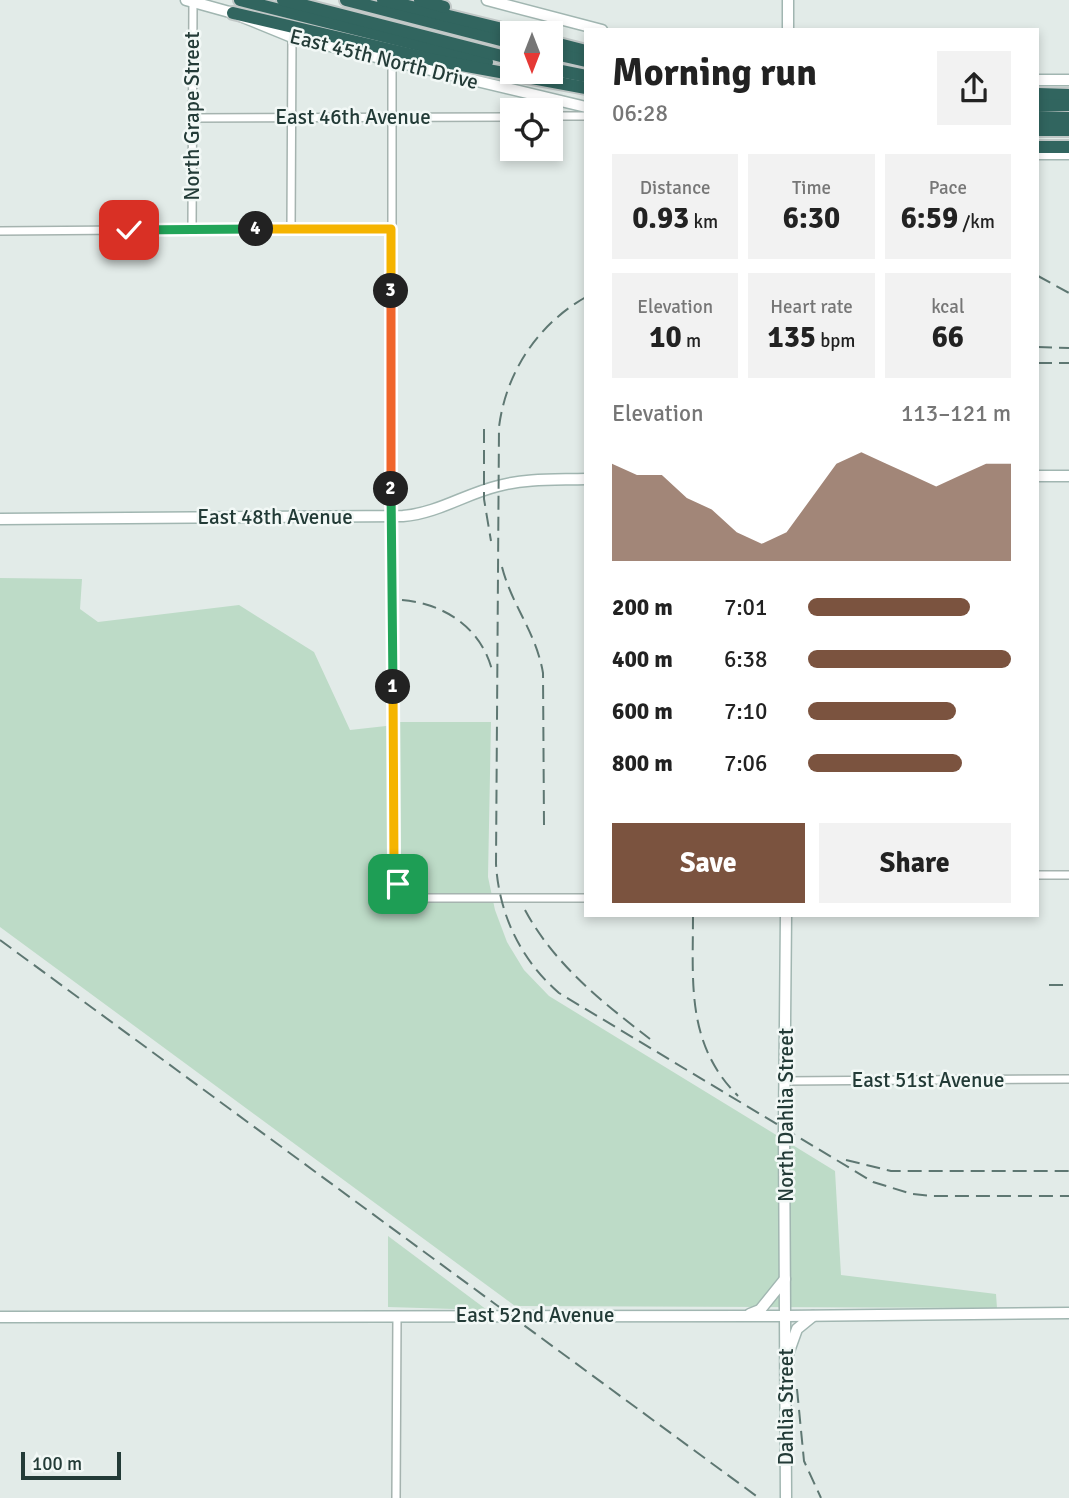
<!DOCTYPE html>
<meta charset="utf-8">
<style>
body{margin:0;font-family:Signika,sans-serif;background:#f2f2f2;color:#222;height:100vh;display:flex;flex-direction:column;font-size:26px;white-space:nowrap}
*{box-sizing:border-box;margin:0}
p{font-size:23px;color:#767676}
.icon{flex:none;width:38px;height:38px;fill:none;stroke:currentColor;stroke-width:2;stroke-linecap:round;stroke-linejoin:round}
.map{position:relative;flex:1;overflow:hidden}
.details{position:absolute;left:584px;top:28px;width:455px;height:889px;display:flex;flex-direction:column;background:#fff;border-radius:0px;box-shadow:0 4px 10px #0003}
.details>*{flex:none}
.needle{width:46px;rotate:180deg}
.tools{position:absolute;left:500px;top:21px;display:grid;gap:14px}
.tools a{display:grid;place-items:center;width:63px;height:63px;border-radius:0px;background:#fff;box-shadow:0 4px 10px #0003;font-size:35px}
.scale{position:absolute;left:21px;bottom:18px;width:100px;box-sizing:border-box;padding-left:7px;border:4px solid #233b37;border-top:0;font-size:19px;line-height:24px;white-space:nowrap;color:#233b37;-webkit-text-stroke:5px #f2f8f6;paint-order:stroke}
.pin{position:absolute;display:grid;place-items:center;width:60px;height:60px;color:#fff;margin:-30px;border-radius:14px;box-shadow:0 4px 10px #0006}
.km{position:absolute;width:35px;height:35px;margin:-18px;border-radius:50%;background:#222;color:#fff;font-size:19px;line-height:35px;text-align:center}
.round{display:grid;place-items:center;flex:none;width:74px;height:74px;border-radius:0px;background:#f2f2f2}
.overview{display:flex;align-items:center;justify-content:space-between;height:119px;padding:0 28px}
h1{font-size:38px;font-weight:700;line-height:52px}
.metrics{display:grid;grid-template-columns:repeat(3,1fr);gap:10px;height:119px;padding:7px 28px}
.metrics div{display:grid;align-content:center;border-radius:0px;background:#f2f2f2;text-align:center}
.metrics b{font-size:30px;font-weight:700}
.metrics small{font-size:19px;font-weight:400}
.metrics p{font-size:19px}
.chart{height:196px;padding:14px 28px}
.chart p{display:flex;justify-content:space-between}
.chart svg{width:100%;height:126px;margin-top:7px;fill:#7b533f;opacity:.7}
.primary-button{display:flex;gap:14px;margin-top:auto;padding:14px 28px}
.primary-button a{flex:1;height:80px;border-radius:0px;background:#7b533f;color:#fff;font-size:28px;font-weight:700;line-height:80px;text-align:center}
.primary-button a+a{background:#f2f2f2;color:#222}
ul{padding:0 28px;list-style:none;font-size:23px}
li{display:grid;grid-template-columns:112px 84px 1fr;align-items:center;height:52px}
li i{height:18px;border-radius:9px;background:#7b533f}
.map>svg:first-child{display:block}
</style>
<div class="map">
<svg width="1069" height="1498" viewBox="0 0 1069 1498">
<rect width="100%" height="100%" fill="#e2ebe8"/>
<!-- green -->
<g fill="#bddbc7">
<path d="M0 578 82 579 80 609 98 622 239 605 314 652 350 730 386 726 400 722H491L488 877 495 910 507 942 524 970 549 996 835 1171 841 1275 996 1294 997 1308 515 1306 0 927Z"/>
<path d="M388 1236 487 1310 388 1307Z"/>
</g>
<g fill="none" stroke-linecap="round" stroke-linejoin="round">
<defs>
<g id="street">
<path d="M392 62V669L395 877 405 892 422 898H586"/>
<path d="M551 116H586"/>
<path d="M192 118 513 117"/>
<path d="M192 229 193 2"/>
<path d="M291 229 292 37"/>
<path d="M0 231 391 228"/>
<path d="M1038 875H1069"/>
<path d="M786 1081 1069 1079"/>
<path d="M396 1498 397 1316"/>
</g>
<g id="secondary">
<path d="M186 0 233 13 292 37 586 107"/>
<path d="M487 0 602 30"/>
<path d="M788 30V0"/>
<path d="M1038 80H1069"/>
<path d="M1038 154H1069"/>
<path d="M1038 476H1069"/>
<path d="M0 519 403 516C438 513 465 494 498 486 527 478 557 480 586 479"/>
<path d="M750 1314 760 1310 785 1279"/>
<path d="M0 1317 786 1316 1069 1313"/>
<path d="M788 1354 797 1329 813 1316"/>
<path d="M786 1498 784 1130 786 915"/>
</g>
<g id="highway">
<path d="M240 0 487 62"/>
<path d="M283 0 513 59"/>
<path d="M346 0 513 43"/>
<path d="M383 0 518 33"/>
<path d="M420 0 444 7"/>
<path d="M233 13 434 60 586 88"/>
<path d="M551 42 586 51"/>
<path d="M551 53 586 61"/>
<path d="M551 69 586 76"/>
<path d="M1038 94 1069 95"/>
<path d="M1038 106 1069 105"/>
<path d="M1038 118H1069"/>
<path d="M1038 130H1069"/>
<path d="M1038 147H1069"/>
</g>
</defs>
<!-- street casing -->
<use href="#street" stroke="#a5b3af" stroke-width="10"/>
<!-- secondary casing -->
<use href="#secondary" stroke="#a1b6b1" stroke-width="13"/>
<!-- highway casing -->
<use href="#highway" stroke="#c1c8c7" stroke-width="16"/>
<!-- street -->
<use href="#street" stroke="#fff" stroke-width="7"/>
<!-- secondary -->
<use href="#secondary" stroke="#fff" stroke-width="10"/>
<!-- highway -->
<use href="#highway" stroke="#31655f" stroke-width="12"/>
<!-- rail -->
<g stroke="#5e7772" stroke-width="2" stroke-dasharray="14 7" stroke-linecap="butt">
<path d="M1038 276 1069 293"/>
<path d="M586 297C538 324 506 372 499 427L496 864C499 915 521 960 559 993L873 1182 912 1194 933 1196H1069"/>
<path d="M1038 347 1069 348"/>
<path d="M1038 363H1069"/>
<path d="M484 429V499L491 541"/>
<path d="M502 567C512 606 536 632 543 673L544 825"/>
<path d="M402 600C446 604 483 629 493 674"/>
<path d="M525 910C554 964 602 1002 650 1039"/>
<path d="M693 915C693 983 686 1044 738 1096"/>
<path d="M0 940 759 1498"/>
<path d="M1049 985H1069"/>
<path d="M846 1160 891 1171H1069"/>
<path d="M797 1389 804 1461 821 1498"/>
</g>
</g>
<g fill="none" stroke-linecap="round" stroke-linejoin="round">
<defs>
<path id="split-1" d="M393 687 394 866 398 884"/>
<path id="split-2" d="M391 489 393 687"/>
<path id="split-3" d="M391 291V489"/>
<path id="split-4" d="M256 229H391V291"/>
<path id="split-5" d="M129 230 256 229"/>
</defs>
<!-- split-1 casing -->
<use href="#split-1" stroke="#fff" stroke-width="14"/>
<!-- split-2 casing -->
<use href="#split-2" stroke="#fff" stroke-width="14"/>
<!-- split-3 casing -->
<use href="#split-3" stroke="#fff" stroke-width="14"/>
<!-- split-4 casing -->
<use href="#split-4" stroke="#fff" stroke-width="14"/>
<!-- split-5 casing -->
<use href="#split-5" stroke="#fff" stroke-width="14"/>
<!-- split-1 -->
<use href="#split-1" stroke="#f5b400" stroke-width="9"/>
<!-- split-2 -->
<use href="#split-2" stroke="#22a559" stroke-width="9"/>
<!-- split-3 -->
<use href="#split-3" stroke="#f0652b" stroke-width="9"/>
<!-- split-4 -->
<use href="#split-4" stroke="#f5b400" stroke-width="9"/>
<!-- split-5 -->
<use href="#split-5" stroke="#22a559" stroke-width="9"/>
</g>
<g text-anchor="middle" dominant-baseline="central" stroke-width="5" stroke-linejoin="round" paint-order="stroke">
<!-- street labels -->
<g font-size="21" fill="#233b37" stroke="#f2f8f6">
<text transform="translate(384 59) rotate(14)">East 45th North Drive</text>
<text transform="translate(192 116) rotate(-90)">North Grape Street</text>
<text x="353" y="117">East 46th Avenue</text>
<text x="275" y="517">East 48th Avenue</text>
<text x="928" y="1080">East 51st Avenue</text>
<text transform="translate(786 1115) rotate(-90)">North Dahlia Street</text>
<text x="535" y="1315">East 52nd Avenue</text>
<text transform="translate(786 1407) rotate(-90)">Dahlia Street</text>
</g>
</g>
</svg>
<div class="tools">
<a><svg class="needle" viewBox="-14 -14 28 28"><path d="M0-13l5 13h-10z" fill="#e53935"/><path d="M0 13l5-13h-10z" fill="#767676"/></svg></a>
<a><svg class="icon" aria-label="locate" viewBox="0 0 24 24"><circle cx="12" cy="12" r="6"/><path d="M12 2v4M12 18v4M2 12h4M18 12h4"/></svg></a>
</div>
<div class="scale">100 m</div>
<div class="pin" style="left:398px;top:884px;background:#1e9e55"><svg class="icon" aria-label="arrive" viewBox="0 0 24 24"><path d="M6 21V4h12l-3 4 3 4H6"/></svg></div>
<div class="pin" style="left:129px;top:230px;background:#d93025"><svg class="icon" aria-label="check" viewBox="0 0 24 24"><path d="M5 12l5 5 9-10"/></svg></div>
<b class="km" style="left:393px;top:687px">1</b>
<b class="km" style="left:391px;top:489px">2</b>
<b class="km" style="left:391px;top:291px">3</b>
<b class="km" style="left:256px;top:229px">4</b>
<section class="details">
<div class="overview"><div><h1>Morning run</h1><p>06:28</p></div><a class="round"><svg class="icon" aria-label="share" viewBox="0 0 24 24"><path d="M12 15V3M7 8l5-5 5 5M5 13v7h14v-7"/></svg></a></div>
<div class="metrics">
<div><p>Distance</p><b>0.93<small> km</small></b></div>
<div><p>Time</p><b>6:30</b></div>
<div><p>Pace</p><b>6:59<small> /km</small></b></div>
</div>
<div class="metrics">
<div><p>Elevation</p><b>10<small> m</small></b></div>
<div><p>Heart rate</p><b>135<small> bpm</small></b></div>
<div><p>kcal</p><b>66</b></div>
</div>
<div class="chart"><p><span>Elevation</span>113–121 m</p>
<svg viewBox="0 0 160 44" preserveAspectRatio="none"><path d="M0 44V10L10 14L20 14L30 22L40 26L50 34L60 38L70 34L80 22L90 10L100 6L110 10L120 14L130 18L140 14L150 10L160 10V44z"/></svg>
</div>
<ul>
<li><b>200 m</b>7:01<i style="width:80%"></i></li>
<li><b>400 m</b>6:38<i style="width:100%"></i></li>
<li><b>600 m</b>7:10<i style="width:73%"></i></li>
<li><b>800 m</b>7:06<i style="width:76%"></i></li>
</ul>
<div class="primary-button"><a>Save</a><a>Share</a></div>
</section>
</div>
